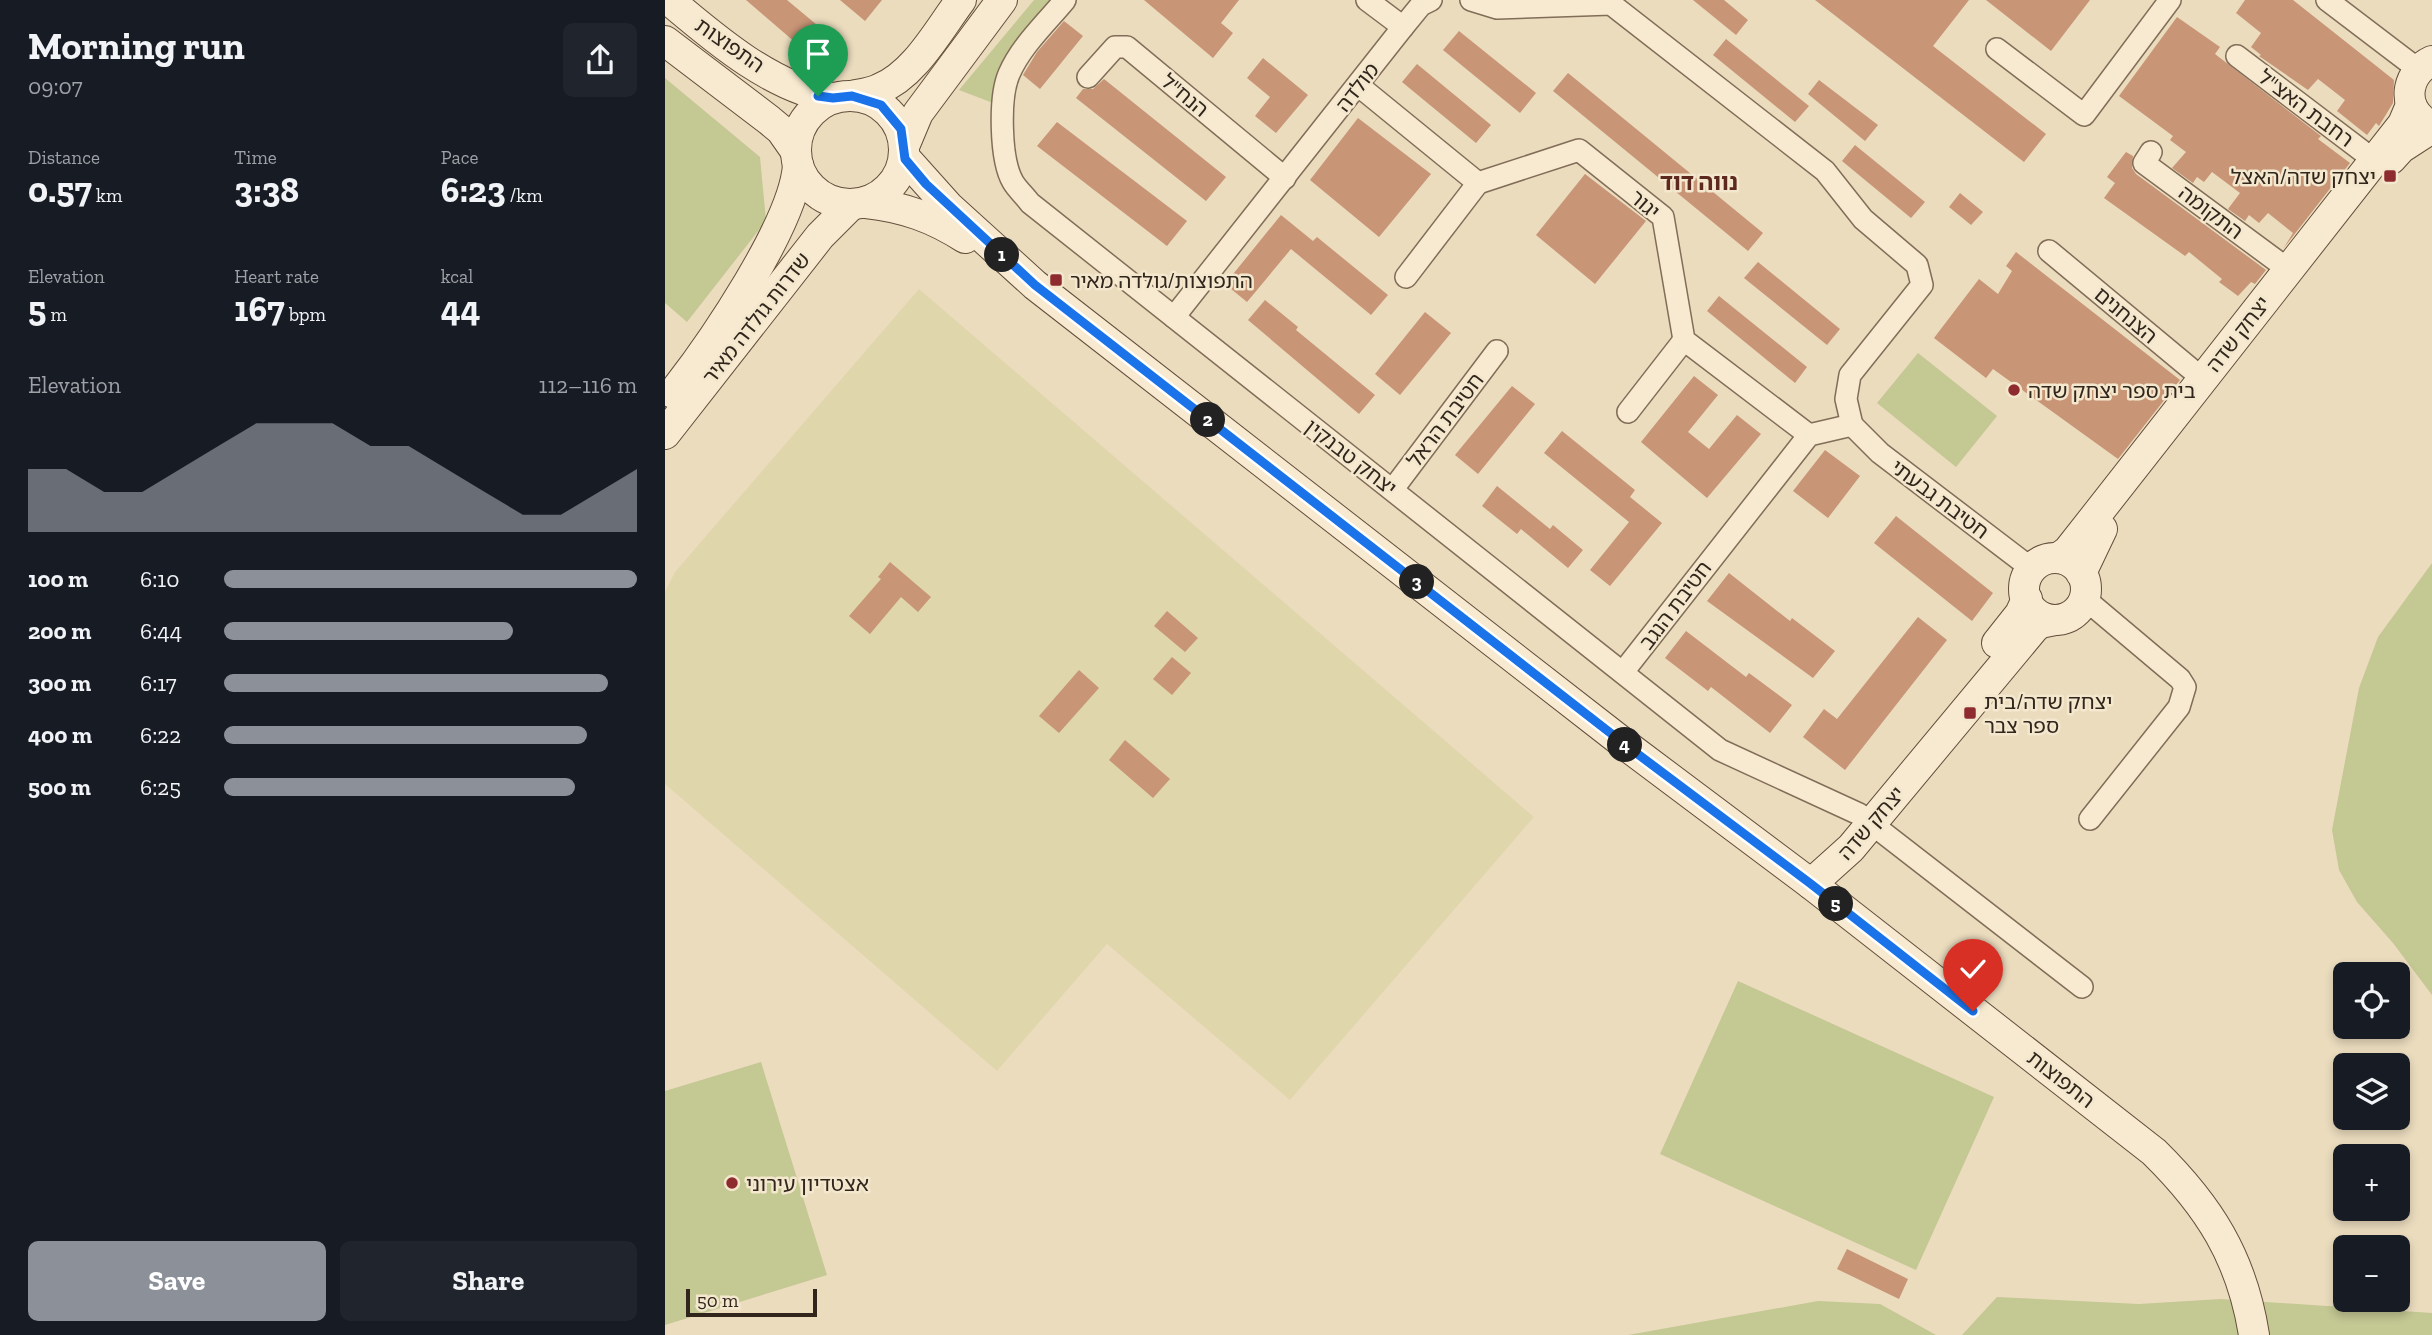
<!DOCTYPE html>
<meta charset="utf-8">
<style>
body{margin:0;font-family:"Zilla Slab","Noto Sans Hebrew",serif;background:#20242c;color:#f1f3f6;height:100vh;display:flex;flex-direction:column;font-size:26px;white-space:nowrap}
*{box-sizing:border-box;margin:0}
p{font-size:23px;color:#9ea1a6}
.icon{flex:none;width:38px;height:38px;fill:none;stroke:currentColor;stroke-width:2;stroke-linecap:round;stroke-linejoin:round}
.map{position:relative;flex:1;overflow:hidden}
.drawer{display:flex;flex-direction:column;background:#171b24;width:665px}
.drawer>*{flex:none}
.fabs{position:absolute;left:1668px;top:962px;display:grid;gap:14px}
.fabs a{display:grid;place-items:center;width:77px;height:77px;border-radius:10px;background:#171b24;box-shadow:0 4px 10px #0003;font-size:35px}
.scale{position:absolute;left:21px;bottom:18px;width:131px;box-sizing:border-box;padding-left:7px;border:4px solid #32261c;border-top:0;font-size:19px;line-height:24px;white-space:nowrap;color:#32261c;-webkit-text-stroke:5px #f3e7cd;paint-order:stroke}
.pin{position:absolute;display:grid;place-items:center;width:60px;height:60px;color:#fff;margin:-72px -30px;border-radius:50% 50% 50% 0;rotate:-45deg;box-shadow:0 0 7px #0007}
.pin .icon{rotate:45deg}
.km{position:absolute;width:35px;height:35px;margin:-18px;border-radius:50%;background:#222;color:#fff;font-size:19px;line-height:35px;text-align:center}
.round{display:grid;place-items:center;flex:none;width:74px;height:74px;border-radius:10px;background:#20242c}
.overview{display:flex;align-items:center;justify-content:space-between;height:119px;padding:0 28px}
h1{font-size:38px;font-weight:700;line-height:52px}
.metrics{display:grid;grid-template-columns:repeat(3,1fr);gap:10px;height:119px;padding:7px 28px}
.metrics div{display:grid;align-content:center}
.metrics b{font-size:35px;font-weight:700}
.metrics small{font-size:19px;font-weight:400}
.metrics p{font-size:19px}
.chart{height:196px;padding:14px 28px}
.chart p{display:flex;justify-content:space-between}
.chart svg{width:100%;height:126px;margin-top:7px;fill:#8c9099;opacity:.7}
.primary-button{display:flex;gap:14px;margin-top:auto;padding:14px 28px}
.primary-button a{flex:1;height:80px;border-radius:10px;background:#8c9099;color:#fff;font-size:28px;font-weight:700;line-height:80px;text-align:center}
.primary-button a+a{background:#20242c;color:#f1f3f6}
ul{padding:0 28px;list-style:none;font-size:23px}
li{display:grid;grid-template-columns:112px 84px 1fr;align-items:center;height:52px}
li i{height:18px;border-radius:9px;background:#8c9099}
main{display:flex;flex:1;min-height:0}
.map>svg:first-child{display:block}
</style>
<main>
<section class="drawer">
<div class="overview"><div><h1>Morning run</h1><p>09:07</p></div><a class="round"><svg class="icon" aria-label="share" viewBox="0 0 24 24"><path d="M12 15V3M7 8l5-5 5 5M5 13v7h14v-7"/></svg></a></div>
<div class="metrics">
<div><p>Distance</p><b>0.57<small> km</small></b></div>
<div><p>Time</p><b>3:38</b></div>
<div><p>Pace</p><b>6:23<small> /km</small></b></div>
</div>
<div class="metrics">
<div><p>Elevation</p><b>5<small> m</small></b></div>
<div><p>Heart rate</p><b>167<small> bpm</small></b></div>
<div><p>kcal</p><b>44</b></div>
</div>
<div class="chart"><p><span>Elevation</span>112–116 m</p>
<svg viewBox="0 0 160 44" preserveAspectRatio="none"><path d="M0 44V22L10 22L20 30L30 30L40 22L50 14L60 6L70 6L80 6L90 14L100 14L110 22L120 30L130 38L140 38L150 30L160 22V44z"/></svg>
</div>
<ul>
<li><b>100 m</b>6:10<i style="width:100%"></i></li>
<li><b>200 m</b>6:44<i style="width:70%"></i></li>
<li><b>300 m</b>6:17<i style="width:93%"></i></li>
<li><b>400 m</b>6:22<i style="width:88%"></i></li>
<li><b>500 m</b>6:25<i style="width:85%"></i></li>
</ul>
<div class="primary-button"><a>Save</a><a>Share</a></div>
</section>
<div class="map">
<svg width="1767" height="1335" viewBox="0 0 1767 1335">
<rect width="100%" height="100%" fill="#ebdcbe"/>
<!-- farmland -->
<path fill="#e0d6ac" d="M254 289 869 817 625 1100 442 944 332 1071 0 784V592L10 572Z"/>
<!-- green -->
<g fill="#c4c893">
<path d="M369 0H388L328 103 294 90Z"/>
<path d="M0 78 95 157 101 221 22 322 0 303Z"/>
<path d="M1253 353 1332 416 1291 467 1212 403Z"/>
<path d="M1767 563V995L1728 943 1692 902 1674 870 1667 830 1694 688 1713 637Z"/>
<path d="M1073 981 1329 1097 1251 1270 995 1154Z"/>
<path d="M96 1062 162 1275 0 1325V1091Z"/>
<path d="M1332 1297 1474 1304 1556 1299 1767 1313V1335H1297Z"/>
<path d="M1153 1301 1215 1304 1271 1335H963Z"/>
</g>
<!-- building -->
<g fill="#c89576">
<path d="M81 0H122L164 35 146 56Z"/>
<path d="M175 0H217L200 21Z"/>
<path d="M479 0H574L556 23 568 33 548 58Z"/>
<path d="M1028 0H1059L1083 20 1071 35Z"/>
<path d="M1150 0H1304L1268 46 1381 134 1359 162Z"/>
<path d="M1321 0H1425L1386 51Z"/>
<path d="M1580 0H1628L1729 80 1728 103 1714 126 1711 123 1702 135 1672 111 1680 100 1653 79 1643 90 1594 56 1596 55 1586 47 1596 33 1571 13Z"/>
<path d="M1512 17 1555 47 1550 54 1656 136 1653 139 1685 163 1618 249 1628 233 1603 213 1594 223 1584 215 1580 221 1563 209 1575 193 1547 172 1539 182 1532 177 1528 183 1507 168 1521 152 1505 140 1508 136 1454 96Z"/>
<path d="M399 21 418 36 375 89 358 75 372 52Z"/>
<path d="M794 31 871 93 855 113 778 50Z"/>
<path d="M1061 39 1144 106 1130 122 1048 55Z"/>
<path d="M598 58 643 95 611 133 590 116 605 97 582 78Z"/>
<path d="M752 64 826 125 811 143 737 82Z"/>
<path d="M903 73 1098 233 1083 251 888 91Z"/>
<path d="M439 79 561 177 541 201 411 98 418 89H428Z"/>
<path d="M1154 80 1213 125 1200 141 1143 94Z"/>
<path d="M693 118 766 174 714 237 645 180Z"/>
<path d="M392 122 522 221 502 246 372 146Z"/>
<path d="M1190 145 1260 202 1246 218 1177 161Z"/>
<path d="M1461 152 1468 156 1467 168 1471 174 1601 270 1590 284 1586 282 1573 296 1554 282 1557 279 1524 252 1520 256 1439 198 1450 183 1442 177Z"/>
<path d="M920 174 981 221 930 284 871 235Z"/>
<path d="M1295 193 1318 212 1306 225 1284 207Z"/>
<path d="M616 215 648 241 652 237 723 295 706 315 626 249 582 302 560 284Z"/>
<path d="M1351 252 1515 380 1453 459 1328 369 1321 378 1269 338 1314 279 1333 294 1347 271 1341 266Z"/>
<path d="M1093 262 1175 329 1162 345 1079 278Z"/>
<path d="M1054 296 1142 367 1130 383 1042 311Z"/>
<path d="M600 300 633 327 631 330 710 395 694 414 583 320Z"/>
<path d="M760 312 786 333 735 395 710 374Z"/>
<path d="M1029 376 1053 395 1023 432 1044 449 1072 415 1096 434 1042 498 976 442Z"/>
<path d="M847 386 870 404 813 474 790 455Z"/>
<path d="M897 431 970 490 965 497 997 523 945 586 925 570 964 522 879 453Z"/>
<path d="M1160 450 1195 476 1163 518 1128 491Z"/>
<path d="M832 486 885 529 888 525 918 550 903 568 856 529 852 534 817 506Z"/>
<path d="M1231 516 1328 593 1307 621 1209 543Z"/>
<path d="M225 562 266 597 253 612 236 597 205 634 184 616 216 579 213 577Z"/>
<path d="M1064 573 1125 621 1127 618 1170 651 1148 678 1042 601Z"/>
<path d="M502 611 533 638 520 652 489 626Z"/>
<path d="M1253 617 1282 640 1180 770 1138 737 1159 709 1172 719Z"/>
<path d="M1021 631 1081 677 1084 673 1127 705 1105 733 1046 687 1043 691 1000 658Z"/>
<path d="M507 657 526 673 507 695 488 679Z"/>
<path d="M414 670 434 688 394 733 374 716Z"/>
<path d="M460 740 505 779 488 798 444 760Z"/>
<path d="M1182 1249 1243 1279 1234 1299 1172 1269Z"/>
</g>
<g fill="none" stroke-linecap="round" stroke-linejoin="round">
<defs>
<g id="street">
<path d="M400 0C381 23 356 46 344 74 334 97 335 160 348 182 352 189 360 196 365 203L1055 750 1194 814 1417 987"/>
<path d="M702 0 738 27"/>
<path d="M806 0 832 8 946 4 1160 171 1198 219 1252 265 1257 285 1185 375 1181 399 1187 425 1144 435 958 672"/>
<path d="M1662 0 1754 70"/>
<path d="M1332 49 1419 115 1505 0"/>
<path d="M1572 56 1709 160"/>
<path d="M423 77 450 47H462L620 178"/>
<path d="M694 86 813 183 914 150 998 217 1019 340 1144 435"/>
<path d="M1486 152 1479 163 1624 270"/>
<path d="M1384 251 1538 379"/>
<path d="M741 277 813 183"/>
<path d="M509 317 738 27 756 5 766 0"/>
<path d="M963 412 1019 340"/>
<path d="M1187 425 1215 453 1367 569"/>
<path d="M728 489 832 351"/>
<path d="M1420 599 1515 679 1520 687 1514 707 1425 819"/>
</g>
<g id="secondary">
<path d="M4 0C50 39 107 88 168 98"/>
<path d="M0 41 104 120 116 130 130 150"/>
<circle cx="185" cy="150" r="54"/>
<path d="M187 96C196 94 206 93 214 89 250 75 274 29 296 0"/>
<path d="M1757 120C1736 102 1743 72 1767 61"/>
<path d="M240 144 253 113 337 0"/>
<path d="M240 158 283 206 370 285 966 749 1146 884 1489 1152C1544 1206 1577 1258 1589 1335"/>
<path d="M1726 159 1736 148 1767 128"/>
<path d="M201 203C239 207 269 218 300 238"/>
<path d="M8 393C46 345 129 224 133 165"/>
<path d="M0 434 155 236 186 205"/>
<path d="M1393 558 1403 551 1738 124 1746 105"/>
<circle cx="1390" cy="589" r="31"/>
<path d="M1416 573 1437 529"/>
<path d="M1332 643 1355 614 1362 599"/>
<path d="M1146 884 1186 848 1369 628 1375 623 1390 620"/>
</g>
</defs>
<!-- street casing -->
<use href="#street" stroke="#826d58" stroke-width="24"/>
<!-- secondary casing -->
<use href="#secondary" stroke="#644e3b" stroke-width="32"/>
<!-- street -->
<use href="#street" stroke="#f7ead1" stroke-width="21"/>
<!-- secondary -->
<use href="#secondary" stroke="#f7ead1" stroke-width="30"/>
</g>
<g fill="none" stroke-linecap="round" stroke-linejoin="round">
<defs>
<path id="route" d="M153 96 168 98 187 96 216 105 236 129 240 159 261 184 370 285 966 749 1146 884 1308 1011"/>
</defs>
<!-- route casing -->
<use href="#route" stroke="#fff" stroke-width="14"/>
<!-- route -->
<use href="#route" stroke="#1a73e8" stroke-width="9"/>
</g>
<!-- markers -->
<g fill="#8e2b2f" stroke="#f3e7cd" stroke-width="2.5">
<rect x="1718" y="169" width="14" height="14" rx="3.5"/>
<rect x="384" y="273" width="14" height="14" rx="3.5"/>
<circle cx="1349" cy="390" r="7"/>
<rect x="1298" y="706" width="14" height="14" rx="3.5"/>
<circle cx="67" cy="1183" r="7"/>
</g>
<g text-anchor="middle" dominant-baseline="central" stroke-width="5" stroke-linejoin="round" paint-order="stroke">
<!-- street labels -->
<g font-size="21" fill="#32261c" stroke="#f3e7cd">
<text transform="translate(65 45) rotate(35)">התפוצות</text>
<text transform="translate(692 87) rotate(-52)">מולדה</text>
<text transform="translate(520 95) rotate(40)">הנח"ל</text>
<text transform="translate(1641 108) rotate(37)">רחבת האצ"ל</text>
<text transform="translate(980 204) rotate(41)">יגור</text>
<text transform="translate(1546 212) rotate(37)">התקומה</text>
<text transform="translate(1461 315) rotate(40)">הצנחנים</text>
<text transform="translate(91 318) rotate(-52)">שדרות גולדה מאיר</text>
<text transform="translate(1573 334) rotate(-52)">יצחק שדה</text>
<text transform="translate(780 420) rotate(-53)">חטיבת הראל</text>
<text transform="translate(686 457) rotate(38)">יצחק טבנקין</text>
<text transform="translate(1275 499) rotate(37)">חטיבת גבעתי</text>
<text transform="translate(1010 605) rotate(-53)">חטיבת הנגב</text>
<text transform="translate(1206 823) rotate(-49)">יצחק שדה</text>
<text transform="translate(1396 1079) rotate(38)">התפוצות</text>
</g>
<!-- poi labels -->
<g font-size="21" fill="#32261c" stroke="#f3e7cd" text-anchor="start">
<text x="1711" y="176" text-anchor="end">יצחק שדה/האצל</text>
<text x="405" y="280">התפוצות/גולדה מאיר</text>
<text x="1363" y="390">בית ספר יצחק שדה</text>
<text x="1319" y="701">יצחק שדה/בית<tspan x="1319" dy="24">ספר צבר</tspan></text>
<text x="81" y="1183">אצטדיון עירוני</text>
</g>
<!-- neighbourhood labels -->
<g font-size="23" font-weight="bold" fill="#5d281d" stroke="#f3e7cd">
<text x="1034" y="182">נווה דוד</text>
</g>
</g>
</svg>
<div class="fabs">
<a><svg class="icon" aria-label="locate" viewBox="0 0 24 24"><circle cx="12" cy="12" r="6"/><path d="M12 2v4M12 18v4M2 12h4M18 12h4"/></svg></a>
<a><svg class="icon" aria-label="layers" viewBox="0 0 24 24"><path d="M12 4l9 5-9 5-9-5zM3 14l9 5 9-5"/></svg></a>
<a>+</a>
<a>−</a>
</div>
<div class="scale">50 m</div>
<div class="pin" style="left:153px;top:96px;background:#1e9e55"><svg class="icon" aria-label="arrive" viewBox="0 0 24 24"><path d="M6 21V4h12l-3 4 3 4H6"/></svg></div>
<div class="pin" style="left:1308px;top:1011px;background:#d93025"><svg class="icon" aria-label="check" viewBox="0 0 24 24"><path d="M5 12l5 5 9-10"/></svg></div>
<b class="km" style="left:337px;top:255px">1</b>
<b class="km" style="left:543px;top:420px">2</b>
<b class="km" style="left:752px;top:582px">3</b>
<b class="km" style="left:960px;top:745px">4</b>
<b class="km" style="left:1171px;top:904px">5</b>
</div>
</main>
